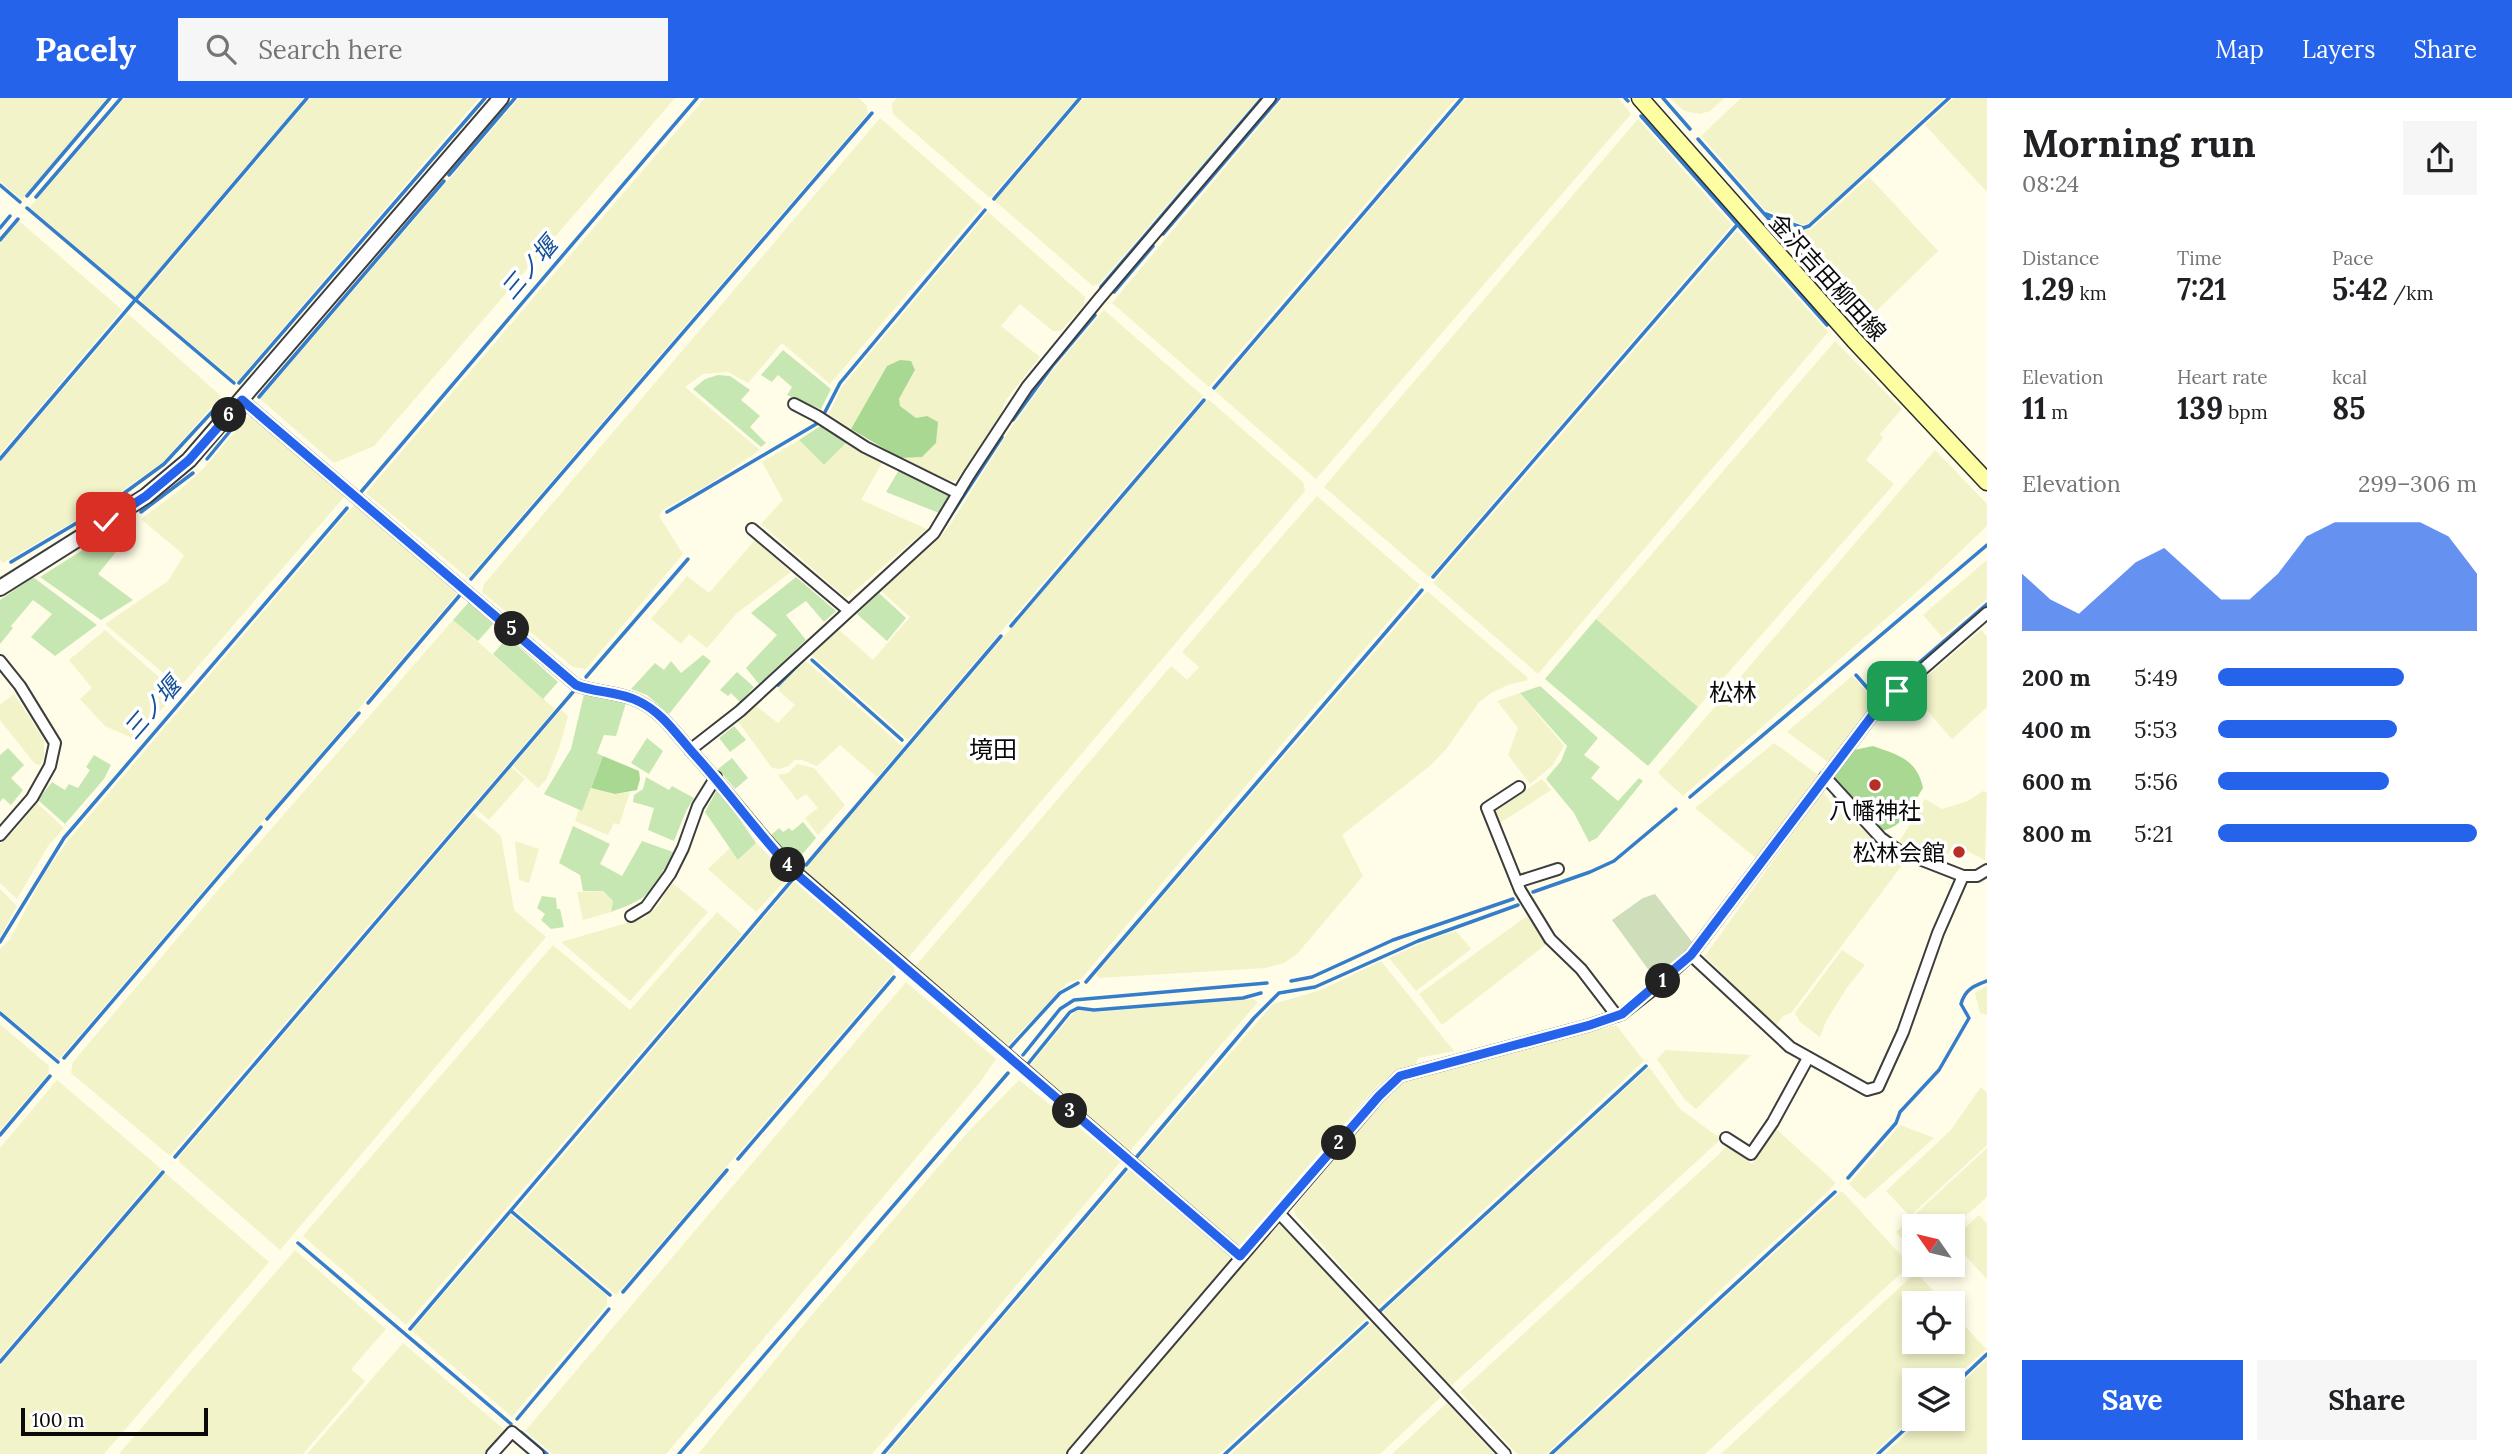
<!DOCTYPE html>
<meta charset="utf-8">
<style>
body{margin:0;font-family:Lora,"Noto Sans JP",serif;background:#f6f6f6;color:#202124;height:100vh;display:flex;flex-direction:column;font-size:26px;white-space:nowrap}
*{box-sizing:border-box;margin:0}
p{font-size:23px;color:#757577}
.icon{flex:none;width:38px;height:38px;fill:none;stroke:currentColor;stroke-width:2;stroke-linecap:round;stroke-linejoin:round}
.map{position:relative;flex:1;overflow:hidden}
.details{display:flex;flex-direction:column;background:#fff;width:525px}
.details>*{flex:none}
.needle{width:46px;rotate:304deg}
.fabs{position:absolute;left:1902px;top:1116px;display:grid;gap:14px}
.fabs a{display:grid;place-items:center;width:63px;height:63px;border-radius:0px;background:#fff;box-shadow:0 4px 10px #0003;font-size:35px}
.scale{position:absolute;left:21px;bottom:18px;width:187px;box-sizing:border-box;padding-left:7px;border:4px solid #0a0a0a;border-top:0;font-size:19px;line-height:24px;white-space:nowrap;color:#0a0a0a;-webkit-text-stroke:5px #fff;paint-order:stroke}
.pin{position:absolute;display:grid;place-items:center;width:60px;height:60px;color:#fff;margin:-30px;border-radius:14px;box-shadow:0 4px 10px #0006}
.km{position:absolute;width:35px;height:35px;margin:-18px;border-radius:50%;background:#222;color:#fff;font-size:19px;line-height:35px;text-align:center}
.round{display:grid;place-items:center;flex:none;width:74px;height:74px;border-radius:0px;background:#f6f6f6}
.headline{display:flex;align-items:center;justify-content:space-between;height:119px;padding:0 35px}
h1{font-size:38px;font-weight:700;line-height:52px}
.stats{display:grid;grid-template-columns:repeat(3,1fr);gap:10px;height:119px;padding:7px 35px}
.stats div{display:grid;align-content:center}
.stats b{font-size:30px;font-weight:700}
.stats small{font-size:19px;font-weight:400}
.stats p{font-size:19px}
.chart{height:196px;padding:14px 35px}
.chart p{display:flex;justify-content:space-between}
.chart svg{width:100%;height:126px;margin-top:7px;fill:#2563eb;opacity:.7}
.primary-button{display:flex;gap:14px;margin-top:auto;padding:14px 35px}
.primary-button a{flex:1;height:80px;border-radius:0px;background:#2563eb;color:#fff;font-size:28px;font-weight:700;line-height:80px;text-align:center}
.primary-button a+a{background:#f6f6f6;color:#202124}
ul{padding:0 35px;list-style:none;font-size:23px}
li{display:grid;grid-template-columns:112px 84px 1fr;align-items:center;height:52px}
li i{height:18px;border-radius:9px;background:#2563eb}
header{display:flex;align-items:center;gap:42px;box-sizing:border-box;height:98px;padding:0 35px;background:#2563eb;color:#fff}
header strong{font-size:33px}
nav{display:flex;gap:38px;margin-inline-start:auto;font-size:24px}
.search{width:490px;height:63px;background:#f6f6f6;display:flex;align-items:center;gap:18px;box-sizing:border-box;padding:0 24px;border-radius:0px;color:#757577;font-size:26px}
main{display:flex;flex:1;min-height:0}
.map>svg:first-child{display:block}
</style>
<header>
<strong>Pacely</strong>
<div class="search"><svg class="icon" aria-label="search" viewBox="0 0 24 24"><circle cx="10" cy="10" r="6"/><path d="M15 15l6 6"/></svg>Search here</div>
<nav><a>Map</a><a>Layers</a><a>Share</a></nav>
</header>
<main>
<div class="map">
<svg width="1987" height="1356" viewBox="0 0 1987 1356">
<rect width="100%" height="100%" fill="#fffde7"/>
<!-- farmland -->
<g fill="#f2f3c8">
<path d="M0 0H107L22 102 0 83Z"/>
<path d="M125 0H304L135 200 29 110Z"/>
<path d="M310 0H479L237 284 142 205 141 200Z"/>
<path d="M519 0H675L374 348 334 365 260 301Z"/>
<path d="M705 0H859L866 7 868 15 468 480 366 395Z"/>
<path d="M897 0H1077L990 100 893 16 892 5Z"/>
<path d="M1084 0H1259L1099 186 1093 188 995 103Z"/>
<path d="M1283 0H1456L1209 289 1112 205Z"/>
<path d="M1466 0H1618L1631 16 1316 381 1215 293Z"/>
<path d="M1670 0H1725L1710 13 1700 16 1684 13Z"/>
<path d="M1741 0H1944L1812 123 1806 126H1800L1764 111 1701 38Z"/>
<path d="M1954 0H1987V94L1925 27Z"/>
<path d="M880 20 982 109 830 286 782 245 748 285 728 274 703 276 685 289 760 352 711 385 663 412 659 418 683 456 586 571 573 569 482 494 484 486Z"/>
<path d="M1638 21 1732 127 1429 479 1324 389Z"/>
<path d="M1869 79 1938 153 1866 223 1790 137 1796 130 1810 132Z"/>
<path d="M988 114 1085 199 1084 207 1061 233H1053L1020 206 1001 228 1040 259 1005 303 1001 316 956 383H951L900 360 922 359 936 345 937 324 927 318 916 320 900 308 899 301 915 273 900 262 887 268 851 331 829 316 841 290Z"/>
<path d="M19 123 122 212 0 356V145Z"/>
<path d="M1737 133 1828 234 1538 576 1433 485Z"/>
<path d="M1104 212 1203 298 908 642 812 557 838 531 873 562 910 519 881 493 939 441 952 424 1009 333 1056 268Z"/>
<path d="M128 216 221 298 162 365 101 407 3 465 0 462V364Z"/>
<path d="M1835 243 1902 311 1880 336 1883 340 1866 362 1894 386 1698 609 1596 521Z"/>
<path d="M1208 301 1303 384 1305 393 907 861 804 772Z"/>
<path d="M254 318 345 398 180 589 105 526 168 483 184 457 141 421 180 392 204 370 248 319Z"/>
<path d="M799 342 824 367 846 345 882 365 861 402 927 431 846 500 761 426 783 402 762 364Z"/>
<path d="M1935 352 1987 406V428L1929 483 1683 698 1658 675Z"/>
<path d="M1317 398 1420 487 1198 743 1081 881 1067 885 1059 893 1007 948 914 870 1171 568 1187 582 1199 569 1182 554Z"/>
<path d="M355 406 455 491 456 497 59 961 0 912V851L10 841 45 775 67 744Z"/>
<path d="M755 442 791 474 737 515 707 550 689 536 681 546 651 521 687 478 709 495Z"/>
<path d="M1987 462V501L1942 539 1923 517Z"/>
<path d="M1427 493 1528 580 1526 583 1510 586 1491 595 1479 604 1447 650 1431 667 1342 737 1363 778 1297 856 1284 865 1265 870 1099 880 1096 876Z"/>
<path d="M453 522 555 611 170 1058 71 975 73 964 218 792Z"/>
<path d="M105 532 177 595 134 641 105 628 80 601 92 590 69 562Z"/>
<path d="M1981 532 1987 539V609L1952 641 1910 593Z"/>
<path d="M806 563 903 649 877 679 840 647 817 668 802 662H794L789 668 779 671 772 670 737 622 756 608 778 625 795 607 779 593V588Z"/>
<path d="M1852 578 1876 604 1828 664 1787 634Z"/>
<path d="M1520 595 1564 648 1552 668 1530 686 1508 657 1518 630 1497 603Z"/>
<path d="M14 596 44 642V660L40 667 35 666 0 622V607Z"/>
<path d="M561 612 568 618 559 650 546 682 538 690 513 668Z"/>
<path d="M1774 645 1820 678 1757 761 1695 710Z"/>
<path d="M797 666 814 670 845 707 818 737 805 720 818 710 806 696 797 702 778 677 788 675Z"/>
<path d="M511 669 525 681 489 722 475 710Z"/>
<path d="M1542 681 1551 692 1500 725 1495 713Z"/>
<path d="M591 690 615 696 630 694 619 727 614 725 608 737 575 723 579 712H582Z"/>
<path d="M1823 693 1836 712 1906 762 1791 915 1783 918 1775 929 1705 858Z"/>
<path d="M1983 693 1987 695 1985 762 1954 746 1942 766 1898 746 1925 701 1942 711 1968 703Z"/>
<path d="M37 705 64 730 48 748 17 801 0 785V746L17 730Z"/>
<path d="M473 715 501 738 514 812 546 839 280 1152 179 1064V1059Z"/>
<path d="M515 743 539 751 529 785 519 782Z"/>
<path d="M756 745 790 777 756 814 708 771 730 750 739 762Z"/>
<path d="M796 782 894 867V874L616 1197 516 1113Z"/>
<path d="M671 784 708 814 630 903 561 844 644 820 658 808Z"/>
<path d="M0 791 17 808 0 839Z"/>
<path d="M602 793 613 803 611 814 583 822 577 794Z"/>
<path d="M717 814 742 836 406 1227 303 1138 553 847 630 912Z"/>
<path d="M1527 818 1548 845 1442 927 1419 896Z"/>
<path d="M1456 833 1471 851 1416 893 1389 860 1431 841Z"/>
<path d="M1842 852 1865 867 1848 888 1826 923 1820 939 1800 924 1795 915Z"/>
<path d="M1381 863 1454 953 1418 960 1416 966 1393 975 1374 991 1238 1151 1137 1063 1273 906 1321 892Z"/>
<path d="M906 884 996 961 981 983 666 1356H553L525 1333Z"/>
<path d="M1987 888V917L1980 915 1975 895Z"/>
<path d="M1253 901 1258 904 1128 1055 1029 969 1071 918 1078 912 1097 914Z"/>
<path d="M0 926 49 968 48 976 0 1032Z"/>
<path d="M1616 927 1644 963 1378 1209 1296 1118 1294 1110 1394 988 1405 982Z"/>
<path d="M1666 952 1751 957 1696 1011 1685 1002 1657 961Z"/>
<path d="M1649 969 1680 1011 1721 1041 1451 1288 1383 1214Z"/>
<path d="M57 982 161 1071 0 1259V1050Z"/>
<path d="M1019 982 1121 1063 973 1239 872 1356H698L811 1218 968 1034Z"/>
<path d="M1981 989 1987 995V1047L1910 1118 1886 1093 1950 1033Z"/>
<path d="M1900 1027 1934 1040 1865 1101 1849 1086Z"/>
<path d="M1776 1031 1836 1085 1801 1119 1733 1180 1546 1356H1517L1460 1294 1729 1047 1752 1066Z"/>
<path d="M1987 1050V1099L1953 1129H1914V1154L1896 1134Z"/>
<path d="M1130 1071 1233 1158 1065 1356H887Z"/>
<path d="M165 1075 269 1164 104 1356H0V1268Z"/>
<path d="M1842 1093 1910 1167 1705 1356H1554Z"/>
<path d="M511 1117 607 1198V1207L512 1319 412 1233Z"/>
<path d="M1979 1117 1987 1126V1181L1953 1144V1141Z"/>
<path d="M1279 1126 1368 1219 1219 1356H1082Z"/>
<path d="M295 1152 386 1231 351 1271 365 1283 303 1356H119Z"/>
<path d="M1916 1174 1945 1206H1914V1244H1953V1215L1986 1251 1952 1283H1914V1317L1873 1356H1721Z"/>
<path d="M1372 1225 1441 1299 1380 1356H1231Z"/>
<path d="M403 1245 507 1334 488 1356H307Z"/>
<path d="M1987 1261V1356H1885L1922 1321H1953V1293Z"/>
<path d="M1447 1305 1494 1356H1392Z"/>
</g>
<!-- green -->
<g fill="#c7e7b2">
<path d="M783 252 831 291 821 311 787 297 792 289 778 277 772 284 761 277Z"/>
<path d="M718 277 730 278 750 292 741 302 760 318 750 329 766 345 761 349 693 291 705 281Z"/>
<path d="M822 327 846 345 824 367 799 342Z"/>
<path d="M899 372 950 396 939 415 886 394Z"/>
<path d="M119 429 129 438 98 476 133 502 101 522 40 479Z"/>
<path d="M33 479 97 527 55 558 31 539 52 516 33 502 11 528 13 530 0 546V502Z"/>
<path d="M796 479 836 513 824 524 806 503 786 517 806 542 759 586 746 570 777 537 751 515Z"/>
<path d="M879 495 906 520 887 543 857 516Z"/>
<path d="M469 504 493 526 478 543 453 522Z"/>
<path d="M1596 521 1698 609 1648 668 1545 581Z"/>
<path d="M508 539 558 584 543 601 493 556Z"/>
<path d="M703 557 711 563 669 616 647 597 631 591 655 565 664 572 671 563 681 575Z"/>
<path d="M737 574 754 589 740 604 731 595 728 598 720 592Z"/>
<path d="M1540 588 1598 640 1584 657 1600 669 1591 680 1618 703 1639 680 1643 683 1597 740 1589 744 1574 715 1546 681 1561 663 1567 648 1520 595Z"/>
<path d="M584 596 626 605 616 638 604 637 597 655 603 658 582 713 544 696 571 651Z"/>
<path d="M734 628 746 642 730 654 719 640Z"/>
<path d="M647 640 663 653 649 676 631 665Z"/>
<path d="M8 650 24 667 11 680 23 692 11 707 3 700 0 704V657Z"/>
<path d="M94 657 111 667 104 681 65 726 38 702 52 684 65 692 69 686 78 690 90 672 86 669Z"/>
<path d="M732 660 748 680 735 691 718 671Z"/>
<path d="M646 679 669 692 672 688 694 700 686 713 674 743 648 732 654 710 633 704 634 697 643 691Z"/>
<path d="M718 690 756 745 738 762 705 714Z"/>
<path d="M803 724 816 740 794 766 769 739 779 730 783 734 789 730 792 733Z"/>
<path d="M573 728 610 746 600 766 622 778 642 743 673 754C653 793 653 799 611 814L613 803 603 793H583L580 777 559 765Z"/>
<path d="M542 798 556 800 557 811H560L564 829 551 831 541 822 545 816 537 810Z"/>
</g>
<!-- forest -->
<g fill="#a9d892">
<path d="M900 262 911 263 915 272 899 301 900 308 916 320 927 318 938 324 936 345 922 359 900 360 851 331 887 268Z"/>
<path d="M1873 648C1898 657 1917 661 1923 690 1917 699 1912 711 1905 719 1876 750 1851 722 1832 698L1834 671 1854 652Z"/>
<path d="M603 658 639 673 640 681 637 692 615 696 591 690Z"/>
</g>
<!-- cemetery -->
<path fill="#cedeba" d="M1655 796 1693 845 1656 882 1612 822 1643 800Z"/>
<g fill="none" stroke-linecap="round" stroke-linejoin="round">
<!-- stream -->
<g stroke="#357dcb" stroke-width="3.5">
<path d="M1625 0 1628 3"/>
<path d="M1663 0 1690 31"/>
<path d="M1641 18 1827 227"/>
<path d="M1698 41 1861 225"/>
<path d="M449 77 515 0"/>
<path d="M0 87 20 104"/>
<path d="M27 98 110 0"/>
<path d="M36 99 121 0"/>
<path d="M994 101 1080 0"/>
<path d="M27 110 234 285"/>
<path d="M1766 116 1803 130 1809 128 1949 0"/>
<path d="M0 130 10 118"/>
<path d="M1163 136 1279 0"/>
<path d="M0 142 18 121"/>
<path d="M1101 189 1262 0"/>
<path d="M1114 194 1153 148"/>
<path d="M239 285 485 0"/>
<path d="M1214 290 1462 0"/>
<path d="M259 299 444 83"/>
<path d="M825 314 840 285 985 112"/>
<path d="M1013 322 1053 267 1095 217"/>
<path d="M0 361 307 0"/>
<path d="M207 361 245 315"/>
<path d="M361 394 697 0"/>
<path d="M141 414 193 375"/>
<path d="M667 414 818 325"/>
<path d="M940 434 1002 339"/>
<path d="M11 464 112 404 164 366 223 302"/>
<path d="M1433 479 1737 127"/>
<path d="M471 481 872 15"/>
<path d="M1011 528 1204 302"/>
<path d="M812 562 902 642"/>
<path d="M1856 577 1877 601 1987 506"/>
<path d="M586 579 688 461"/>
<path d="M778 587 805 560"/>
<path d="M368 605 460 497"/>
<path d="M1690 699 1987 447"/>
<path d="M267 721 359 615"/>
<path d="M806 767 1001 538"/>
<path d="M1533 794 1590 774 1614 763 1676 711"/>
<path d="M0 844 64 740 347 410"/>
<path d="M1291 883 1312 879 1393 842 1513 801"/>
<path d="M1086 884 1422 492"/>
<path d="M0 915 58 964"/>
<path d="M1008 952 1060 895 1078 885"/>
<path d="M1023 957 1060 911 1074 902 1267 885"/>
<path d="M64 960 261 729"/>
<path d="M1027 967 1070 914 1078 910 1094 912 1243 900 1261 895"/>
<path d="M0 1037 50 978"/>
<path d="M175 1059 573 594"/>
<path d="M738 1061 894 879"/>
<path d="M1135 1061 1254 920 1279 895 1315 889 1418 843 1518 807"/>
<path d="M1848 1080 1896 1025 1900 1014 1939 972 1969 920 1961 906C1965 891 1974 888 1987 883"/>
<path d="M511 1113 610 1197"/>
<path d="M298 1145 511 1326"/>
<path d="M623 1194 727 1072"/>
<path d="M1380 1213 1646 968"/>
<path d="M410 1231 793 781"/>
<path d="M0 1264 163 1074"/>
<path d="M1953 1288 1987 1256"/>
<path d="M517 1321 609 1211"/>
<path d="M521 1334 547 1356"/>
<path d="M679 1356 1008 975"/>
<path d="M883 1356 1126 1071"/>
<path d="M1225 1356 1367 1225"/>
<path d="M1551 1356 1835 1094"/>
<path d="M1878 1356 1916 1321"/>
</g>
<defs>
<g id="minor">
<path d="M242 302 576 587C596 595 618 593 638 603 662 614 676 636 693 655 728 693 758 736 795 773L1240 1158"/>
<path d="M794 306 817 318 865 349 958 395"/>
<path d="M752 431 848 512"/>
<path d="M0 563 20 588 55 645 50 668 32 700 0 737"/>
<path d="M690 652 740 613 934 435 969 377 1027 289 1099 201 1270 0"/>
<path d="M1825 679 1881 740 1899 753 1963 778H1977L1987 772"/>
<path d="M1519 689 1487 710 1520 792 1550 841 1581 871 1617 918"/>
<path d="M1517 784 1558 771"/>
<path d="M631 818 646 809 670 776 683 750 698 708 716 679"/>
<path d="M1691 857 1790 949 1867 992 1878 989 1903 934 1938 835 1963 778"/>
<path d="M1726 1040 1751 1056 1773 1024 1808 960"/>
<path d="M1279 1115 1505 1356"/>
<path d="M492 1356 512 1334 538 1356"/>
<path d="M1073 1356 1379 998 1400 978 1590 927 1622 916 1650 894 1691 857 1878 610 1987 515"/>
</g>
<path id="tertiary" d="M0 490 146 398 189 362 501 0"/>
<path id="secondary" d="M1640 0 1854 242 1987 384"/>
</defs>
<!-- minor casing -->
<use href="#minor" stroke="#3d3d3d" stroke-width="14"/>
<!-- tertiary casing -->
<use href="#tertiary" stroke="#3d3d3d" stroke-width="18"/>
<!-- secondary casing -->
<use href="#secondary" stroke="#2c2c2c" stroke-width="19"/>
<!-- minor -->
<use href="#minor" stroke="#fff" stroke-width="10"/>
<!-- tertiary -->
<use href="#tertiary" stroke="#fff" stroke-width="14"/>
<!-- secondary -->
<use href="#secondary" stroke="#fdfea2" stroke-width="16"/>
</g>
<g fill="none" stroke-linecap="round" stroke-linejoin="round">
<defs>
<path id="route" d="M106 424 146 398 189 362 242 302 576 587C596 595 618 593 638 603 662 614 676 636 693 655 728 693 758 736 794 774L1240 1158 1379 998 1400 978 1590 927 1622 916 1691 857 1878 610 1897 593"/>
</defs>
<!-- route casing -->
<use href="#route" stroke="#fff" stroke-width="14"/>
<!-- route -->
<use href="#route" stroke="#2563eb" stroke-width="9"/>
</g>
<!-- markers -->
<g fill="#b72f25" stroke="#fff" stroke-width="2.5">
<circle cx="1875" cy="687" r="7"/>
<circle cx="1959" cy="754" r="7"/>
</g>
<g text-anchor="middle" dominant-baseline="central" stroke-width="7" stroke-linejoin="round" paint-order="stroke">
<!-- street labels -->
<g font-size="23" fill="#0a0a0a" stroke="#fff">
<text transform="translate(1828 179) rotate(48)">金沢吉田柳田線</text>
</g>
<!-- poi labels -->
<g font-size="23" fill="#0a0a0a" stroke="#fff">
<text x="1875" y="712">八幡神社</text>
<text x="1945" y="754" text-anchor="end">松林会館</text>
</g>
<!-- water labels -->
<g font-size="24" font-style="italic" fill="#165098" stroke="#fff">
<text transform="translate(529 170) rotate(-50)">三ノ堰</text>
<text transform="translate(152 610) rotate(-49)">三ノ堰</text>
</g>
<!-- neighbourhood labels -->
<g font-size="24" fill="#0a0a0a" stroke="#fff">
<text x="1733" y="594">松林</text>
<text x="993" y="651">境田</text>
</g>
</g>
</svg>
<div class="fabs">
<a><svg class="needle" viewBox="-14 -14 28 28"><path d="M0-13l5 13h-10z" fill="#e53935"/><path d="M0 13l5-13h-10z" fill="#757577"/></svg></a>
<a><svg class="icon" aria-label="locate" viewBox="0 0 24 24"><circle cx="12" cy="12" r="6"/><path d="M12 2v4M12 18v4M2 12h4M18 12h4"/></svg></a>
<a><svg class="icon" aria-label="layers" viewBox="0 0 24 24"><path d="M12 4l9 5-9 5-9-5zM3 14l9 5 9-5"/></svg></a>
</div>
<div class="scale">100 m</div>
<div class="pin" style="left:1897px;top:593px;background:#1e9e55"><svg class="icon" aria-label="arrive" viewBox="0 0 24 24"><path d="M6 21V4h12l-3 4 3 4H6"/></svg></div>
<div class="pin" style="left:106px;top:424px;background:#d93025"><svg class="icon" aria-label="check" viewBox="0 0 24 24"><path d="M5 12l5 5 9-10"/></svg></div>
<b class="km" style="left:1663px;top:883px">1</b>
<b class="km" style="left:1339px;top:1045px">2</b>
<b class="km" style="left:1070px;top:1013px">3</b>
<b class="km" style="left:788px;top:767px">4</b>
<b class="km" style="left:512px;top:531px">5</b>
<b class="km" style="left:229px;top:317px">6</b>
</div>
<section class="details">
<div class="headline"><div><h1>Morning run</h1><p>08:24</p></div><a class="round"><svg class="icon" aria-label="share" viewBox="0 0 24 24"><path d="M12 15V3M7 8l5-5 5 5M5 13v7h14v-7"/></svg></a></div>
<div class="stats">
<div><p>Distance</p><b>1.29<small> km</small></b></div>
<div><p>Time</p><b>7:21</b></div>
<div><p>Pace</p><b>5:42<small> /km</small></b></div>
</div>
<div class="stats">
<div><p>Elevation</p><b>11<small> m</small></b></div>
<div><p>Heart rate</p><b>139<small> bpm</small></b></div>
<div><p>kcal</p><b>85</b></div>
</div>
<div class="chart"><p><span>Elevation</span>299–306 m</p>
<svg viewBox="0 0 160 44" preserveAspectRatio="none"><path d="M0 44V24L10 33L20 38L30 29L40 20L50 15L60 24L70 33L80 33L90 24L100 11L110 6L120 6L130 6L140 6L150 11L160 24V44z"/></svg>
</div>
<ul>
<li><b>200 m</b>5:49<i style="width:72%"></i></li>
<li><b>400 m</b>5:53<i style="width:69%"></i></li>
<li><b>600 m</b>5:56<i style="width:66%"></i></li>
<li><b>800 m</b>5:21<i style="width:100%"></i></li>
</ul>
<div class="primary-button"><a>Save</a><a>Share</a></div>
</section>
</main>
